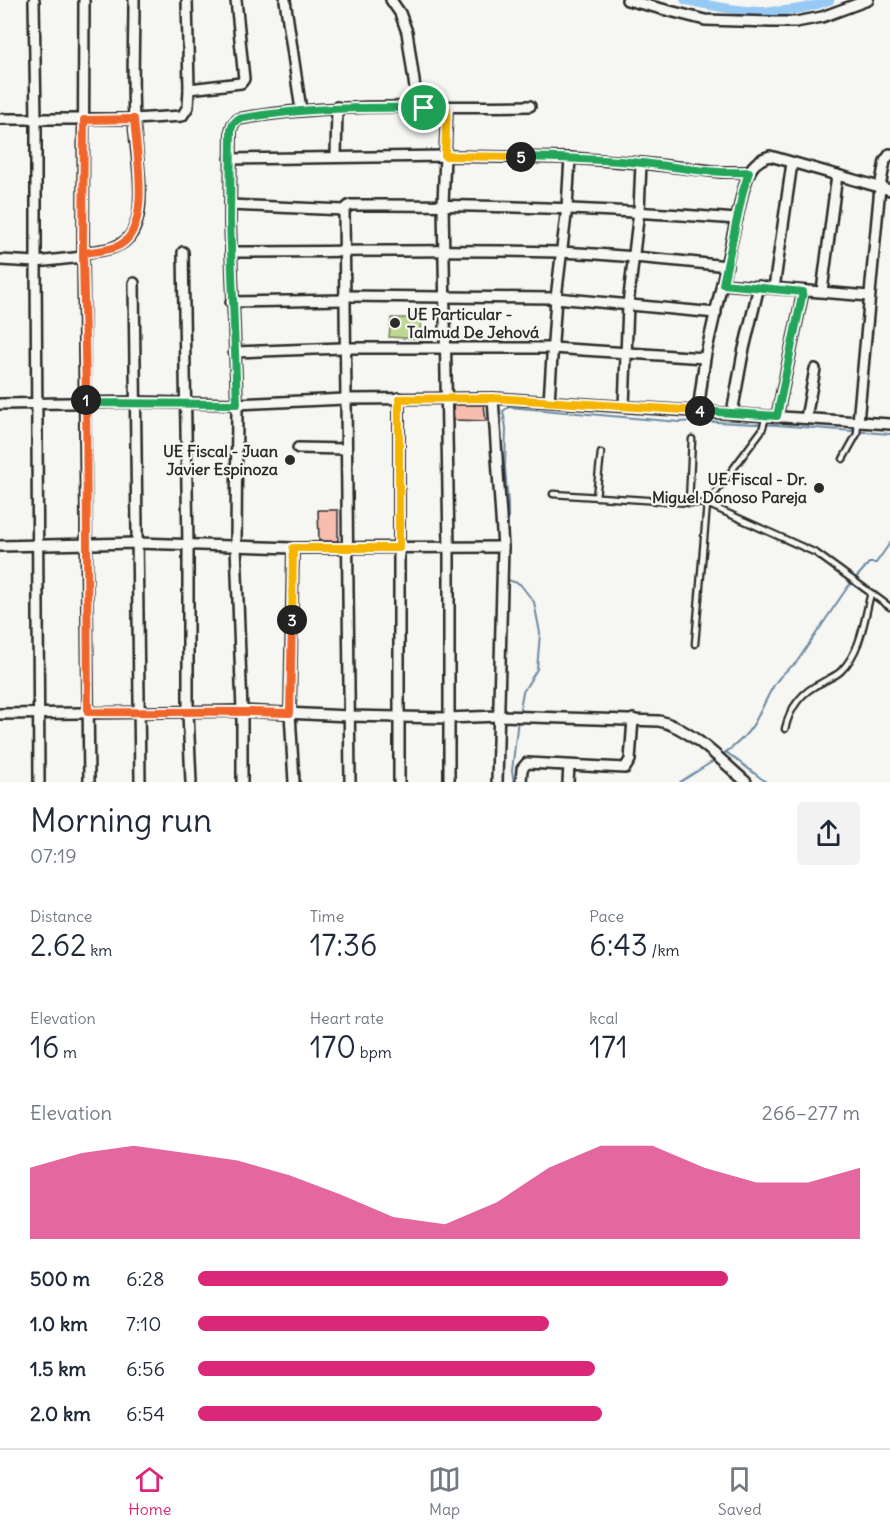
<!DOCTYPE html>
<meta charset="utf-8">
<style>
body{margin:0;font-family:Delius,sans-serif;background:#f2f2f3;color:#1f2937;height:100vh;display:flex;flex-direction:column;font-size:22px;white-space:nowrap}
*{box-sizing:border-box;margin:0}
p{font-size:20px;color:#747a83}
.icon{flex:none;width:33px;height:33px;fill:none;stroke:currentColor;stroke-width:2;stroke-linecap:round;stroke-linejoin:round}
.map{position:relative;height:782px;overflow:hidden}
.panel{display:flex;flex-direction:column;background:#fff;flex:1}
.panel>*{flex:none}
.pin{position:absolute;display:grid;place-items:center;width:51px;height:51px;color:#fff;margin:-26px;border:3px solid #fff;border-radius:50%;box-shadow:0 2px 6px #0007}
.km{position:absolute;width:30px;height:30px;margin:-15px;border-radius:50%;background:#222;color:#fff;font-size:16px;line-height:30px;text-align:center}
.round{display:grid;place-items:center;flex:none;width:63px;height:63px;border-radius:6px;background:#f2f2f3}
.head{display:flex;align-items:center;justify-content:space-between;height:102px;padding:0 30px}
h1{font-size:33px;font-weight:600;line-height:45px}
.metrics{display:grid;grid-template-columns:repeat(3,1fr);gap:9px;height:102px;padding:6px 30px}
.metrics div{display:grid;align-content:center}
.metrics b{font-size:30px;font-weight:600}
.metrics small{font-size:16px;font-weight:400}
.metrics p{font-size:16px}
.chart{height:168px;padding:12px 30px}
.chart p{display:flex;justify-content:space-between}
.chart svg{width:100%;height:108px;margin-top:6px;fill:#db2777;opacity:.7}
ul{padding:0 30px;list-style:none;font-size:20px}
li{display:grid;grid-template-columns:96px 72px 1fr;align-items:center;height:45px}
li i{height:15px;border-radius:8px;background:#db2777}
.tabs{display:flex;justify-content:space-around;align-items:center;height:84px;border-top:2px solid #e0e1e3;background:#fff;font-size:16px;color:#747a83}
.tabs a{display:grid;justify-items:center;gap:3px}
.tabs .on{color:#db2777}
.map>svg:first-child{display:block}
</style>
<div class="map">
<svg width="890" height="782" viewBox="0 0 890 782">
<rect width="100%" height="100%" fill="#f6f6f2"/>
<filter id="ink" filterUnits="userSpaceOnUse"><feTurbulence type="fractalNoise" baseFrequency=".0167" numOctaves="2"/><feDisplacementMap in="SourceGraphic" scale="12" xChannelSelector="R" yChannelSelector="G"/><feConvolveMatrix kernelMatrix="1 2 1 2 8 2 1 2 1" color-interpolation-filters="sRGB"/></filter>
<g filter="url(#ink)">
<!-- green -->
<path fill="#bdd88f" stroke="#74825d" stroke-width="1.5" d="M391 318H421L420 339 389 337Z"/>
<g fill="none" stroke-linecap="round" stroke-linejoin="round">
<!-- stream -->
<g stroke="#6b8aa3" stroke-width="2">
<path d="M519 713 523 692 537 669 540 633 534 602 520 584 508 580V504L505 467 506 428 503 411 509 407 679 422 697 421 777 425 890 434"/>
<path d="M726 752 766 782"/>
<path d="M720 756C736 746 750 733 758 716 771 692 772 680 796 663L847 588 869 563H876L890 543"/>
<path d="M514 782 512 771 518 719"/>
<path d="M680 782 715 760"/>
</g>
<!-- canal -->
<path stroke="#96c9f3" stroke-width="9" d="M685 0C732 11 784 19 830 0"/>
</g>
<!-- building -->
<g fill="#f7beaf" stroke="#2b2b2b" stroke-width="1.5">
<path d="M453 405H484L486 421 454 420Z"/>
<path d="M318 510H338V541H319Z"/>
</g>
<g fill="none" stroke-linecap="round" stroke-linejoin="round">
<defs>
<g id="lane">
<path d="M843 459 857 434 858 422"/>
<path d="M553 494 707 504 816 553 890 607"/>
<path d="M596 497 601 453"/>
<path d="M689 503 692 439"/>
<path d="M695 644 707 504 762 430 766 417"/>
<path d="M785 729C790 708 801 692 821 683 827 679 836 676 841 671 862 650 864 619 871 593"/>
</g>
<g id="street">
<path d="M84 0 83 257 89 782"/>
<path d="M285 0 301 110"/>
<path d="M391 0 400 13 407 32 416 95 424 108"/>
<path d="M627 0 705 20 772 22H796L822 17 868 0"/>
<path d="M189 89 241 83 244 79 236 0"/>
<path d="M447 108 443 204 449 547V782"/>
<path d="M0 119H134L182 116 188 107 189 89 187 0"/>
<path d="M336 157 337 107"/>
<path d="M230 159 445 156 570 158 641 163 721 172H749"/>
<path d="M230 205 344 210"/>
<path d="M183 252 188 546V713L191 782"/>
<path d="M231 252C340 252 450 249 559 252 615 254 671 260 727 266"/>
<path d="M83 253C101 250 122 250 132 233 148 206 135 150 134 119 132 80 134 40 134 0"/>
<path d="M0 260 36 262V120L34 0"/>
<path d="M134 283 140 782"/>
<path d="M723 284 869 296"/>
<path d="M774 288 792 163"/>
<path d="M822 291 837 175"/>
<path d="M344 296 556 298 716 313"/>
<path d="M231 302 344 300"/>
<path d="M234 352 342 348H552L705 358"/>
<path d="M399 398V782"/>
<path d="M493 398 503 547 497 782"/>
<path d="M549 401 556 298 567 207 570 158"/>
<path d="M0 404 136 402 237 404 345 399 493 398 890 424"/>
<path d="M624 406 628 305 639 211 641 163"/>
<path d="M698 411 705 358 743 191C749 173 750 162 770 156L890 190"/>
<path d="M732 413 743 353 759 286"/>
<path d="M777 416 803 292"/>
<path d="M806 418 815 369"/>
<path d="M858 422 880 187 885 161 890 154"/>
<path d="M298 448 346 449"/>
<path d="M0 546 137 543 293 548 503 547"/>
<path d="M293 548 290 713 294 782"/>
<path d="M0 714 242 711 349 716 447 718 499 716 659 721C689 727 723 762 746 782"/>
<path d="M39 782 36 262 83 257"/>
<path d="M242 782V711L236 546 237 404 230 221 231 130 233 124 238 119C334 102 432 108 530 106"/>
<path d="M350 782 344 210 350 205C480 204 608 209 737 219"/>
<path d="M521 782 522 769 527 763 625 768 630 760 633 719"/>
<path d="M568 782 569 766"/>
</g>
</defs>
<!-- lane casing -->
<use href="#lane" stroke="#2b2b2b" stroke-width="9"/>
<!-- street casing -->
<use href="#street" stroke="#2b2b2b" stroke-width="14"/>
<!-- lane -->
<use href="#lane" stroke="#f6f6f2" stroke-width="4.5"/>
<!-- street -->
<use href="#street" stroke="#f6f6f2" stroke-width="9"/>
</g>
</g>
<g fill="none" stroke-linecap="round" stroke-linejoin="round" filter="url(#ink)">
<defs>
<path id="split-1" d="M86 400V403L237 404 230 221 231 130 233 124 238 119C300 108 361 107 424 108"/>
<path id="split-2" d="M86 381 83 253C96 251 109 251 120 245 152 227 136 150 134 119L84 120 83 253V257L86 400"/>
<path id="split-3" d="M86 381 88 712C155 713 223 710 290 713L292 620"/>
<path id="split-4" d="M292 620 293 548H399V399L493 398 700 411"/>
<path id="split-5" d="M521 157C562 158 602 159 642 163 678 167 713 174 749 172L743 191 723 284 803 292 777 416 700 411"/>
<path id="split-6" d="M424 108H447L445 156 521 157"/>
</defs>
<!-- split-1 casing -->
<use href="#split-1" stroke="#fff" stroke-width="12"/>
<!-- split-2 casing -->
<use href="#split-2" stroke="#fff" stroke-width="12"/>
<!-- split-3 casing -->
<use href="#split-3" stroke="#fff" stroke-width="12"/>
<!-- split-4 casing -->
<use href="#split-4" stroke="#fff" stroke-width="12"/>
<!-- split-5 casing -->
<use href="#split-5" stroke="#fff" stroke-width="12"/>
<!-- split-6 casing -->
<use href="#split-6" stroke="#fff" stroke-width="12"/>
<!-- split-1 -->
<use href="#split-1" stroke="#22a559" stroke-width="8"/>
<!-- split-2 -->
<use href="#split-2" stroke="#f0652b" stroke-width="8"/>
<!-- split-3 -->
<use href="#split-3" stroke="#f0652b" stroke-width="8"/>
<!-- split-4 -->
<use href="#split-4" stroke="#f5b400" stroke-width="8"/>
<!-- split-5 -->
<use href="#split-5" stroke="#22a559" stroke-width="8"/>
<!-- split-6 -->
<use href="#split-6" stroke="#f5b400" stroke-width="8"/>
</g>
<!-- markers -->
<g fill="#2b2b2b" stroke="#f6f6f2" stroke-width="2">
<circle cx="395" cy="323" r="6"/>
<circle cx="290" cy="460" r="6"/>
<circle cx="819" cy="488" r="6"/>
</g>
<g text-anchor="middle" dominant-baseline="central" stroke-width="4.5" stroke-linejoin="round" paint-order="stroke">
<!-- poi labels -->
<g font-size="16" font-weight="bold" fill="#2b2b2b" stroke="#f6f6f2" text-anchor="end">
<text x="407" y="314" text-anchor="start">UE Particular -<tspan x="407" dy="18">Talmud De Jehová</tspan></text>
<text x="278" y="451">UE Fiscal - Juan<tspan x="278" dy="18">Javier Espinoza</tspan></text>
<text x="807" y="479">UE Fiscal - Dr.<tspan x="807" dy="18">Miguel Donoso Pareja</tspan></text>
</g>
</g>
</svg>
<div class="pin" style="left:424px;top:108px;background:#1e9e55"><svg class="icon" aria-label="arrive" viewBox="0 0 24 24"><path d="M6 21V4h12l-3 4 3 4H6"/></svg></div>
<b class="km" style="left:86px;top:400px">1</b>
<b class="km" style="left:292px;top:620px">3</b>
<b class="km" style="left:700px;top:411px">4</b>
<b class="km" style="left:521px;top:157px">5</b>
</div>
<section class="panel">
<div class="head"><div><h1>Morning run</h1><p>07:19</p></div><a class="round"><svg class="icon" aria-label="share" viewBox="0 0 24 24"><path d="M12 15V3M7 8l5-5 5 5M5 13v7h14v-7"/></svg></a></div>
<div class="metrics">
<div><p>Distance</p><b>2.62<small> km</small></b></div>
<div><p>Time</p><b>17:36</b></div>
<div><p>Pace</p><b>6:43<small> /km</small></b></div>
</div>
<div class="metrics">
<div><p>Elevation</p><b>16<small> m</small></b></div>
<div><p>Heart rate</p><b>170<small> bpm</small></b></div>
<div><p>kcal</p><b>171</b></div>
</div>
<div class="chart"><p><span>Elevation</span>266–277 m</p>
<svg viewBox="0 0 160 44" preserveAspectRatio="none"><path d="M0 44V15L10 9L20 6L30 9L40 12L50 18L60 26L70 35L80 38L90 29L100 15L110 6L120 6L130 15L140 21L150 21L160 15V44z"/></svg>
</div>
<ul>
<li><b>500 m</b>6:28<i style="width:80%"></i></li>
<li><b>1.0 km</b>7:10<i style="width:53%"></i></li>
<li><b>1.5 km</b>6:56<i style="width:60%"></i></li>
<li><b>2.0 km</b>6:54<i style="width:61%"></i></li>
</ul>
</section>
<nav class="tabs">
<a class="on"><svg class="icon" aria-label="home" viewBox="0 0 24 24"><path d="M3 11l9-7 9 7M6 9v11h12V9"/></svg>Home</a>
<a><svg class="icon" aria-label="map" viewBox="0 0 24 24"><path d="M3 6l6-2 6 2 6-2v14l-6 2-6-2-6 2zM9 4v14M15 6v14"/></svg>Map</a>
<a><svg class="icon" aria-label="saved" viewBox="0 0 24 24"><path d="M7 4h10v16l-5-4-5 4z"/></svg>Saved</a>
</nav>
